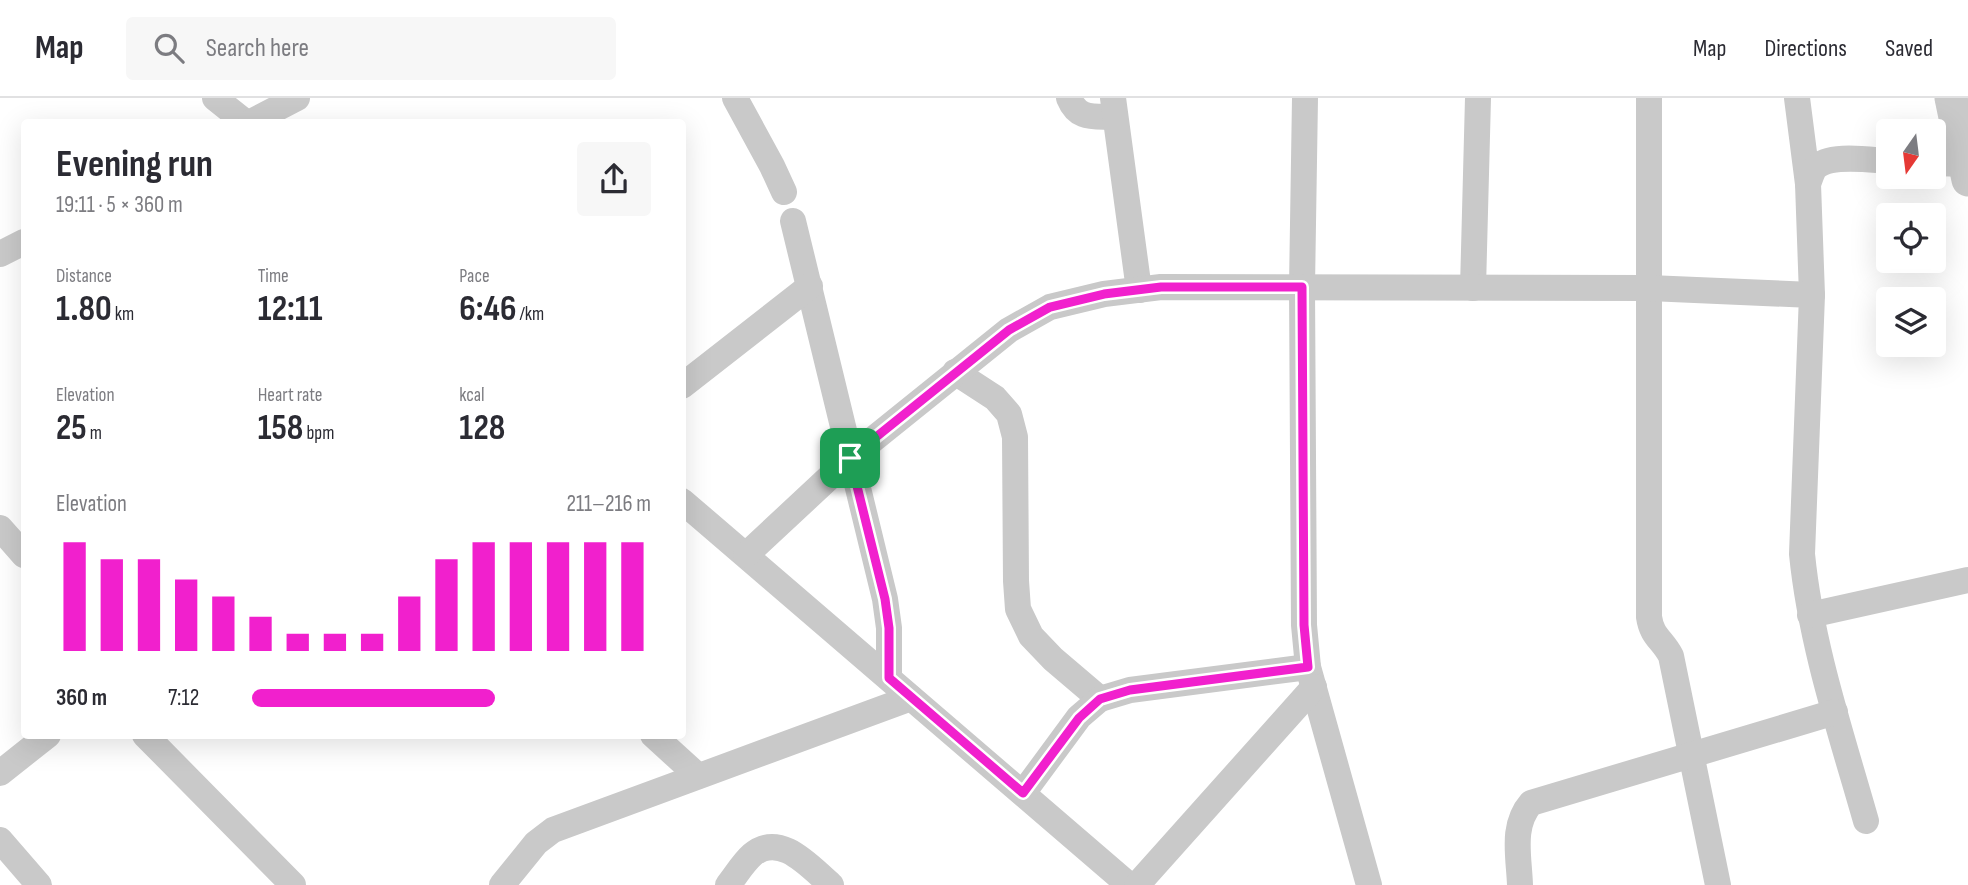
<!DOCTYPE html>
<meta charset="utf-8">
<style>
body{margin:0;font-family:"Sofia Sans Condensed",sans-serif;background:#f7f7f7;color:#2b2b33;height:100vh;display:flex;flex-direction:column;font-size:26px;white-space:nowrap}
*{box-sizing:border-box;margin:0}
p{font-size:23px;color:#7c7c81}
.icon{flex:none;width:38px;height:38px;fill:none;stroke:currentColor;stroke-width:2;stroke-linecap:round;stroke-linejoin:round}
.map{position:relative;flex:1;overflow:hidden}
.side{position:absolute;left:21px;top:21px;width:665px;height:620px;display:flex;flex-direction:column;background:#fff;border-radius:7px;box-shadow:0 7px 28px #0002}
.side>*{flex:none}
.needle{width:46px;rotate:194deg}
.fabs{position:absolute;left:1876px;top:21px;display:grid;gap:14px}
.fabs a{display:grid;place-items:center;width:70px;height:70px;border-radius:7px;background:#fff;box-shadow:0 7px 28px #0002;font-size:35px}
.pin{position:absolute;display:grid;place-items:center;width:60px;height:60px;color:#fff;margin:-30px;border-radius:14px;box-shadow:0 4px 10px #0006}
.round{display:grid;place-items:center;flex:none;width:74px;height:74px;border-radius:7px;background:#f7f7f7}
.head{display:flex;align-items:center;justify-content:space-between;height:119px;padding:0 35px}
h1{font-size:38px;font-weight:700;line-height:52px}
.metrics{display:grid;grid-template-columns:repeat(3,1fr);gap:10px;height:119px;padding:7px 35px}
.metrics div{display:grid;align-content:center}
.metrics b{font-size:35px;font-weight:700}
.metrics small{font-size:19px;font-weight:400}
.metrics p{font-size:19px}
.chart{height:196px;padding:14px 35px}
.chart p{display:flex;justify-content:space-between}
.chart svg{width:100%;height:126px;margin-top:7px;stroke:#f120cd;stroke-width:6}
ul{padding:0 35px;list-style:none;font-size:23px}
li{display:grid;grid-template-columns:112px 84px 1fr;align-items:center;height:52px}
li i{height:18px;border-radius:9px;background:#f120cd}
header{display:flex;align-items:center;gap:42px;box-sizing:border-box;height:98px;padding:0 35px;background:#fff;border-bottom:2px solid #e1e1e2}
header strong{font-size:33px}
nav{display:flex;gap:38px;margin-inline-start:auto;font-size:24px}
.search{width:490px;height:63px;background:#f7f7f7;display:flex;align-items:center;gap:18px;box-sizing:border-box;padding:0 24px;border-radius:7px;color:#7c7c81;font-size:26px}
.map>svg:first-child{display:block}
</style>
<header>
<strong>Map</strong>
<div class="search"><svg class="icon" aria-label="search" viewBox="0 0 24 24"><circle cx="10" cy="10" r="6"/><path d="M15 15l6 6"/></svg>Search here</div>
<nav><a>Map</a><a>Directions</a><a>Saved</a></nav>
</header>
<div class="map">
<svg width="1968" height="787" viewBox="0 0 1968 787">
<rect width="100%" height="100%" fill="#fff"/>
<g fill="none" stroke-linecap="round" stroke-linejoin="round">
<!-- minor -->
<g stroke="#c9c9c9" stroke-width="26">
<path d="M215 0 245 24"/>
<path d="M735 0 772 68 784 94"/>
<path d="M1069 0C1078 22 1093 18 1114 19"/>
<path d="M1113 0 1139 192"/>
<path d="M1305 0 1302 189 1304 527 1308 569 1369 787"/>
<path d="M1649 0V519C1652 539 1662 541 1671 558L1718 787"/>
<path d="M1797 0 1808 86"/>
<path d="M251 24 297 0"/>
<path d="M1934 65 1965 66"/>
<path d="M793 123 885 501 889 530V580"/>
<path d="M0 156 24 144"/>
<path d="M1473 190 1478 0"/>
<path d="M1812 197 1808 86C1810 81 1812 74 1815 70 1829 55 1870 62 1888 63"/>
<path d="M955 274 995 300 1009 316 1015 339 1016 483 1018 511 1031 538 1053 561 1100 601"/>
<path d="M682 288 810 188"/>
<path d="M682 403 1129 787"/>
<path d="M0 430 24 457"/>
<path d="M746 457 850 360 1009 232 1050 209 1104 196 1161 189 1649 190 1812 197 1802 456C1811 547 1841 635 1866 723"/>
<path d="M1810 517 1968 482"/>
<path d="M145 637 293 787"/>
<path d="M653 637 698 678"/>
<path d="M0 675 48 637"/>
<path d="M1023 695 1079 619 1100 601 1130 592 1308 569"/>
<path d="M0 742 39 787"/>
<path d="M502 787 536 745 553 732 911 600"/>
<path d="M728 787C736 777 743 765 752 757 780 733 810 769 831 787"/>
<path d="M1137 787 1314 589"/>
<path d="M1520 787C1519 758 1511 728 1531 705L1835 614"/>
</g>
<!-- tertiary -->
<path stroke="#c9c9c9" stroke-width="33" d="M1951 0 1968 82"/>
</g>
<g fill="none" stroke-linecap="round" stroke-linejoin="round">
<defs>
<path id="route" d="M1161 189H1302L1304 527 1308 569 1130 592 1100 601 1079 620 1023 695 889 580V530L885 501 850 360 1009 232 1050 209 1104 196Z"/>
</defs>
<!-- route casing -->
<use href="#route" stroke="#fff" stroke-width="14"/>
<!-- route -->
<use href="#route" stroke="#f120cd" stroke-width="9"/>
</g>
</svg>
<div class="fabs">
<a><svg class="needle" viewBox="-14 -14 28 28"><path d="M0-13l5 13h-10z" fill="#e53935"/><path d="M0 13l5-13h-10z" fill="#7c7c81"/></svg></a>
<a><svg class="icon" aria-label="locate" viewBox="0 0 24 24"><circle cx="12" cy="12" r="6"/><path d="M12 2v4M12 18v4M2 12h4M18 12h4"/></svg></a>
<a><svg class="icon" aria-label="layers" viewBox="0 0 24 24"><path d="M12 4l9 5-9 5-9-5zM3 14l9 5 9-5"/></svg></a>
</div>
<div class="pin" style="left:850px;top:360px;background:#1e9e55"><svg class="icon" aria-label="arrive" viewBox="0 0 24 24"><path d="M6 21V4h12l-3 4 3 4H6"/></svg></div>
<section class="side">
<div class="head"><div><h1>Evening run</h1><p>19:11 · 5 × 360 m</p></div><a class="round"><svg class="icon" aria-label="share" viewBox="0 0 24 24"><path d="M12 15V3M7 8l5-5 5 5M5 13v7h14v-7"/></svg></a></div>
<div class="metrics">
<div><p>Distance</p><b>1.80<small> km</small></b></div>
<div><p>Time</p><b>12:11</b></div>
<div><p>Pace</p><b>6:46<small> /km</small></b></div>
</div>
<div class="metrics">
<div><p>Elevation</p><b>25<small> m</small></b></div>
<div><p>Heart rate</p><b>158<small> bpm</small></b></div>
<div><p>kcal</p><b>128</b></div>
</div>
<div class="chart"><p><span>Elevation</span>211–216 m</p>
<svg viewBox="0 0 160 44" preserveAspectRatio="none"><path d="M5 44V6M15 44V12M25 44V12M35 44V19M45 44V25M55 44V32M65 44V38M75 44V38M85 44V38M95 44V25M105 44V12M115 44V6M125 44V6M135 44V6M145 44V6M155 44V6"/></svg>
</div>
<ul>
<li><b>360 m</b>7:12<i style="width:61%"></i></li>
</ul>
</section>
</div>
